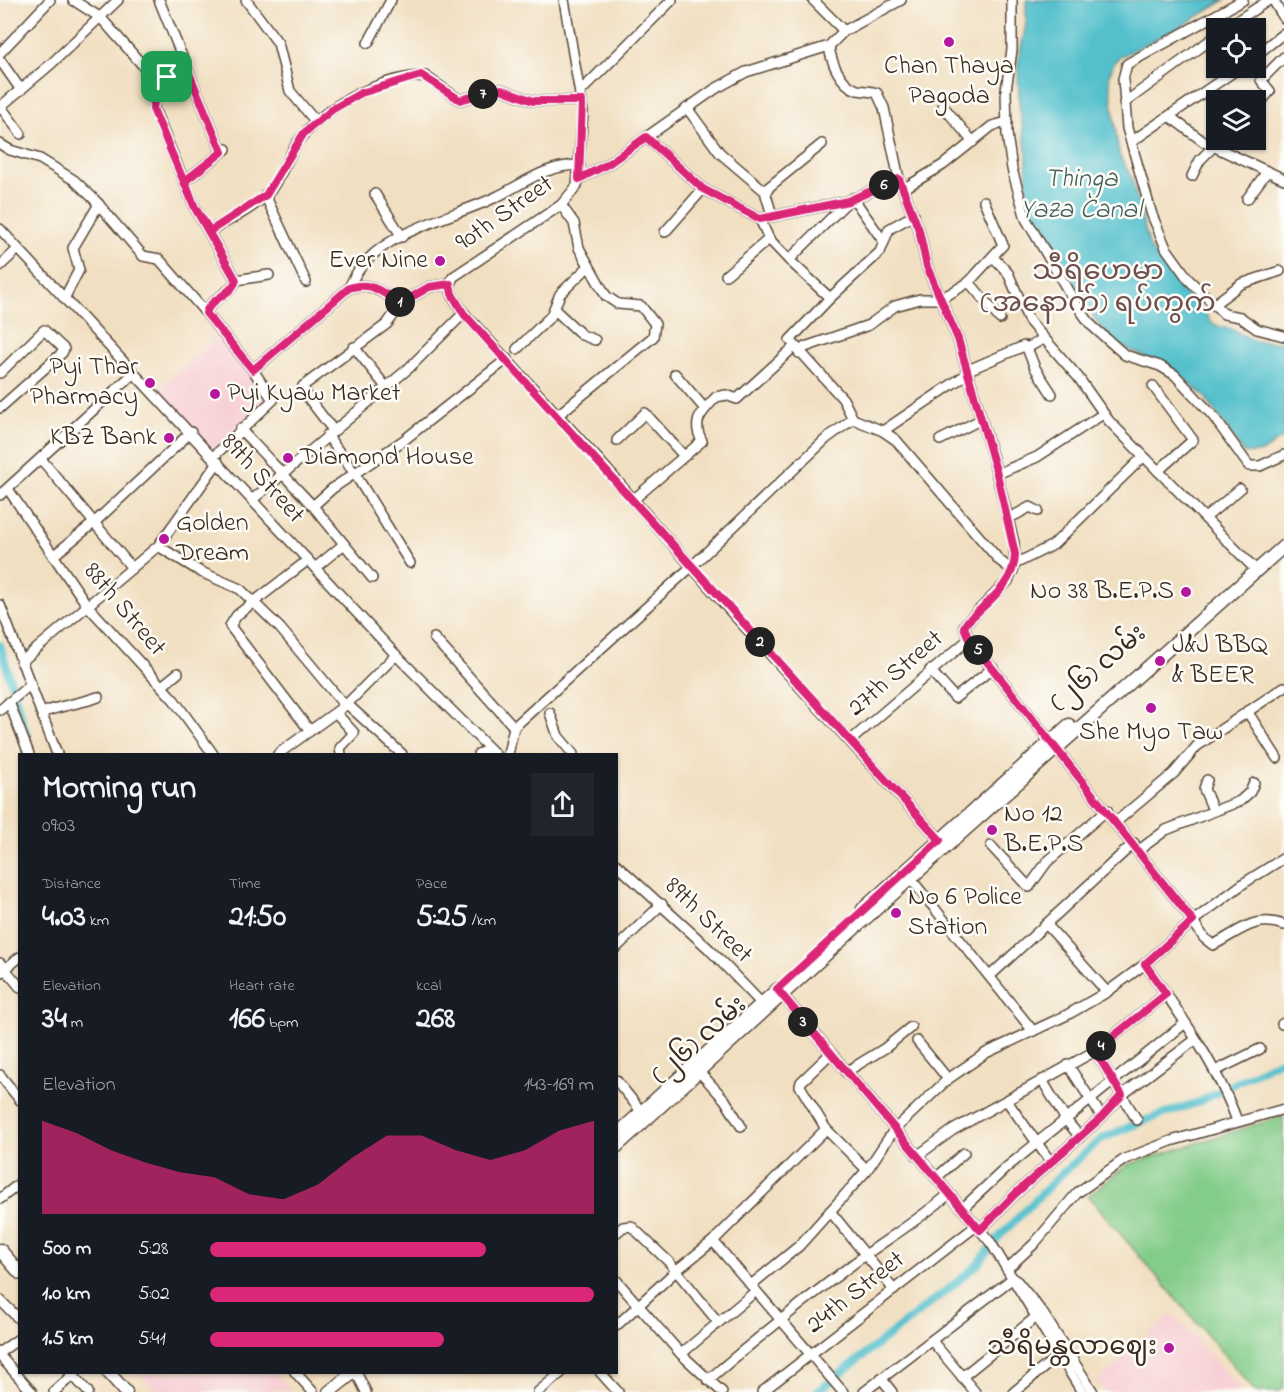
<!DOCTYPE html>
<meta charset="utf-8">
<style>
body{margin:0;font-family:"Indie Flower","Noto Sans Myanmar",sans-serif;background:#20242c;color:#f1f3f6;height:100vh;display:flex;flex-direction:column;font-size:22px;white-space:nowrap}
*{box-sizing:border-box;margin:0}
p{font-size:20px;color:#9ea1a6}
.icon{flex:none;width:33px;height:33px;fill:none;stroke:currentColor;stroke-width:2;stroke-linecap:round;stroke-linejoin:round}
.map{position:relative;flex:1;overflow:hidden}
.details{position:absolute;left:18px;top:753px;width:600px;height:621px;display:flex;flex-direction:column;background:#171b24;border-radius:0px;box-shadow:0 2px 4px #0004}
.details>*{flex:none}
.tools{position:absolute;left:1206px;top:18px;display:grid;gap:12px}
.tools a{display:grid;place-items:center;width:60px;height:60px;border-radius:0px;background:#171b24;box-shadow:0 2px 4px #0004;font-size:30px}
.pin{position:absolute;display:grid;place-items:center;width:51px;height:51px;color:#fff;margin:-26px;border-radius:12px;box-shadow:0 3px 9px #0006}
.km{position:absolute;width:30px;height:30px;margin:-15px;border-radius:50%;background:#222;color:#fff;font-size:16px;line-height:30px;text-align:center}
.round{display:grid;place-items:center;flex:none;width:63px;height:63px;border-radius:0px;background:#20242c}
.head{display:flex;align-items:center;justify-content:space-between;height:102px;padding:0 24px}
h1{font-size:33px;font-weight:800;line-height:45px}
.stats{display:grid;grid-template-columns:repeat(3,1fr);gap:9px;height:102px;padding:6px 24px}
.stats div{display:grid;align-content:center}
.stats b{font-size:30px;font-weight:800}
.stats small{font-size:16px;font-weight:400}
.stats p{font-size:16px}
.chart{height:168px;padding:12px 24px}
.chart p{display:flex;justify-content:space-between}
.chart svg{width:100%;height:108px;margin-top:6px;fill:#db2777;opacity:.7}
ul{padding:0 24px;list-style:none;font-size:20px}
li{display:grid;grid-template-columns:96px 72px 1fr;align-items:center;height:45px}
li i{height:15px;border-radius:8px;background:#db2777}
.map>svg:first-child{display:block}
</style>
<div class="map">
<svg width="1284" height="1392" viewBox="0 0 1284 1392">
<rect width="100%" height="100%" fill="#fdfcf7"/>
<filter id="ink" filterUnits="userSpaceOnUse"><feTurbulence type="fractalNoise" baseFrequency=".0167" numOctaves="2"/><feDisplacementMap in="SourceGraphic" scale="12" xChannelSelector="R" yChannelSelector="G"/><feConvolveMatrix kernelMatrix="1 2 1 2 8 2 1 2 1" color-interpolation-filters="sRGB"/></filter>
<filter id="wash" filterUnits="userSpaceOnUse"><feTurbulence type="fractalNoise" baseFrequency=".008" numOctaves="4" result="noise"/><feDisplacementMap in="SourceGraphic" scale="24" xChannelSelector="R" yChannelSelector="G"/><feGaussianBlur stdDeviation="1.35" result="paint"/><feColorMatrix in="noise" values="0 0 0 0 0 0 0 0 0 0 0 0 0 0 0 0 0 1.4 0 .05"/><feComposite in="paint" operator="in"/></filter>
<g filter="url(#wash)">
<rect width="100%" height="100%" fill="#f1dfc1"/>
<!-- built -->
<g fill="#f7cfd4">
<path d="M220 335 272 398 212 450 157 391Z"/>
<path d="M1172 1313 1243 1392H1106L1097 1382Z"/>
<path d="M140 1373H275L290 1390 157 1392Z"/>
</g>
<!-- green -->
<path fill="#83cc89" stroke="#5f7b54" stroke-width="1.5" d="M1283 1116 1284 1388 1278 1392H1256L1088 1196 1127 1165Z"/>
<!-- water -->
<path fill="#53c0cc" stroke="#477575" stroke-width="1.5" d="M1026 0H1225L1180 27 1119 57 1114 63 1109 75 1117 141 1120 157 1131 176 1150 248 1180 289 1206 313 1210 322 1220 327 1229 328 1255 341 1284 343V438C1266 445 1267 456 1244 453L1205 397 1176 372 1117 344 1101 328 1054 255 1032 211 1026 187 1027 155 1019 104 1018 62 1026 24Z"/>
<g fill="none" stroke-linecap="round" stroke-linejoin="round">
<!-- canal -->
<g stroke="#53c0cc" stroke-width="8">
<path d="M0 645 26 733"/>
<path d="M817 1392 956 1283 978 1264 996 1240 1058 1177 1101 1139 1143 1121 1199 1102 1284 1058"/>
</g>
</g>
</g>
<g filter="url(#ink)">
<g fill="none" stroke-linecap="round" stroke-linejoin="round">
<defs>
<g id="minor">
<path d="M73 0 101 18 160 85"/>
<path d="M159 0 186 66C168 75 151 87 154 109L195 208 236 280C232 294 210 298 206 313L253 370"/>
<path d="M246 0 278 43 290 91 316 122"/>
<path d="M564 0 583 112 577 186 561 205 453 277C445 291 457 302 464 313L597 458 733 614 943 843"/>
<path d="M813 0 844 31"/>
<path d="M1012 0V50L1006 90 1007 134 1012 169 1026 219 1074 301 1091 325 1125 355 1160 366 1175 375 1213 416 1249 466H1260L1284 455"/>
<path d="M1243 0 1127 64 1123 79 1127 128 1152 215 1166 248 1189 280 1224 314 1240 317 1257 329 1284 336"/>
<path d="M1273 0 1284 18"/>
<path d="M1226 28 1269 0"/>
<path d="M368 43 391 0"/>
<path d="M0 53 50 0"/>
<path d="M1256 55 1284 33"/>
<path d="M0 60 21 90"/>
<path d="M186 66 222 152"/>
<path d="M581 91 672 0"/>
<path d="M1124 103 1216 36"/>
<path d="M943 106 973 142"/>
<path d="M0 107 51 64 118 0"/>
<path d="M1 107 21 134"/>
<path d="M687 108 720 153 766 192"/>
<path d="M1256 108 1270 91 1261 80 1284 57"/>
<path d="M1169 116 1204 142 1284 179"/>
<path d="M646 137 703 189 760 219 848 201 899 179"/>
<path d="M1131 142 1239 68"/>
<path d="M0 144 10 150 40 159 74 180 94 199 143 256 159 259 206 313"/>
<path d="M1192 176 1200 160 1213 147"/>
<path d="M579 179 608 164 715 89 746 72 829 46 844 31 901 0"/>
<path d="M185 181 226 149"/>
<path d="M903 189 943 165 992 126 1007 122"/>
<path d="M375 194 402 237"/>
<path d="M265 195 306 282"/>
<path d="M853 198 884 242"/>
<path d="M1247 199 1266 173"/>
<path d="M772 215 766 195 769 187 822 144"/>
<path d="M914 215 889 229 880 252 830 298 790 340 843 399 853 419 883 431 896 440 999 560 1013 571"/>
<path d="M760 219 769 239 789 260"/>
<path d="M0 229 396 655 495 754"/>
<path d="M210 231C229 220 253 209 268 193 281 178 287 158 298 142 323 106 381 77 425 76L460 100 501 89 533 101H582"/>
<path d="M665 232 703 189"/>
<path d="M993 257 1008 273 1029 321 1078 377 1109 421 1257 571"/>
<path d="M0 266 18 249"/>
<path d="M726 275 769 239"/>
<path d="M236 280 269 275"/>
<path d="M969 282 1000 319"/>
<path d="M349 288C370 232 449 220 496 197 525 183 545 165 580 165"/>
<path d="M65 297 79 270 73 248 99 204"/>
<path d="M830 298 789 260 848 201"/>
<path d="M1213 305 1241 284 1280 271"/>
<path d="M555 310 582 335 595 340"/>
<path d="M354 347 386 387"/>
<path d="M1027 348 1035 368 1052 394"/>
<path d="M517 349 551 316 560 294 589 266"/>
<path d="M799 353 805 347 869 325 895 306 920 299H939L951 293 969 282 1003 245 984 201"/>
<path d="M966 371 1024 346 1027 348 1043 339"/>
<path d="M0 373 44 330 64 349 62 353 0 408"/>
<path d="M675 374 705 409"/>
<path d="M1153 386 1193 440 1158 471"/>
<path d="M558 415 653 337 655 324 641 306 618 304 606 296 579 248 574 223 561 205"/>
<path d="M240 429 313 506 333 488 404 440 507 359"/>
<path d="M333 430 306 395 303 386 387 324 403 302"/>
<path d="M883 431 967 374"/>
<path d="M327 435 355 474 410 563"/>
<path d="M617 440 645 413 684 456"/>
<path d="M940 440 980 420"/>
<path d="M213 457 273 400 253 370 349 288C376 280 380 296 403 302L429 287 450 284"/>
<path d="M41 459 132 568"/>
<path d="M997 474 1037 457 1103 414"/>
<path d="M8 489 87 605 174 700 213 754"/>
<path d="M0 495 134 373"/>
<path d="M252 500 409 368 464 313"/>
<path d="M633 500 702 441C691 421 702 412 716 397L726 395 737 399 794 347"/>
<path d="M313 506 372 578"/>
<path d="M1205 518 1240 489"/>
<path d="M1008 519 1030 507 1038 511"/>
<path d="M158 546 201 572 240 589 280 628 345 706"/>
<path d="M53 556 95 522 191 432"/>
<path d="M308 560 237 615 230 626 310 731"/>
<path d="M1015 564 1053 545 1143 457"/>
<path d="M315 568 344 544"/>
<path d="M0 605 57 754"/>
<path d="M434 638 514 727"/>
<path d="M21 662 158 546 218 462"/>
<path d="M930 670 955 698 993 668"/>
<path d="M162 686 178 673"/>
<path d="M9 702 29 754"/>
<path d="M347 704 402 754"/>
<path d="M0 710 31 684"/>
<path d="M1247 711 1277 758"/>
<path d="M42 713C60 705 79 704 98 697"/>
<path d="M336 713 354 733 340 748 341 754"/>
<path d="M550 713 558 736 573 754"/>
<path d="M850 741 969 639"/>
<path d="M278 754 347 704 396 655"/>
<path d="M478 754 490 749"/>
<path d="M508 754 514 727 691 567 827 438 853 419"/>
<path d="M1207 780 1204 789 1213 810"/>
<path d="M1116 822 1174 773 1197 746 1284 687"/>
<path d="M991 846 1029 887 1047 862 1107 810"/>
<path d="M1139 850 1166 830 1240 801 1250 792 1254 783"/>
<path d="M1284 858 1244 883 1193 921 1204 938 1213 945C1238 933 1254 914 1284 925"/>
<path d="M616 864 709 949 766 1008"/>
<path d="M907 874 1033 1031"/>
<path d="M1047 925 1107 992"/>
<path d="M616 948 662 904"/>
<path d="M0 963 20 987"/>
<path d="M1145 964C1179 1012 1217 1065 1237 1121"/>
<path d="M0 973 20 957"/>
<path d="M991 975 1134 843"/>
<path d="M779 991 991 1243 1082 1392"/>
<path d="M1282 1024 1284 1023"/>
<path d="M917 1041 948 1079"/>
<path d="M1095 1051 1137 1120"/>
<path d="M830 1054 801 1082 800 1086 826 1129 867 1170"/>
<path d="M1068 1065 1102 1117"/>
<path d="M695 1067 725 1100 741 1126"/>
<path d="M1215 1071 1260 1049"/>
<path d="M846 1072 885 1048 911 1027"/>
<path d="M0 1075 20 1100"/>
<path d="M616 1080 645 1116"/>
<path d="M1042 1080 1066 1120 1080 1137"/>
<path d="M1007 1101 1050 1161"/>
<path d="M917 1156 953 1130 1095 1051 1166 994"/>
<path d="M936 1178 964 1153"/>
<path d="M0 1199 20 1183"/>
<path d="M962 1209 1007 1167 1184 1024"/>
<path d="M830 1211 894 1290"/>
<path d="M980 1230 1015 1194 1102 1117 1122 1095 1195 1040"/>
<path d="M616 1233 623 1227 631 1226 669 1262 718 1322"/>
<path d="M713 1241 843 1392"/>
<path d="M1007 1269 1034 1244 1077 1193 1125 1159 1171 1141 1284 1109"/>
<path d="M616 1280 681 1354 722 1392"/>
<path d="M1017 1281 1042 1312 1093 1392"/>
<path d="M751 1285 799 1246 867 1170 894 1130 948 1079 986 1053 1067 1015 1107 992 1145 964 1193 921 969 639 964 626 967 622 1008 581 1015 564 1014 543 993 459 958 339 927 267 919 230 899 179 884 108 877 93C870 91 864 91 857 90 840 84 831 62 829 46"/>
<path d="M0 1300 20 1320"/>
<path d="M616 1326 677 1270 713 1241 826 1129"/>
<path d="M932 1341 975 1392"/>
<path d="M0 1352 20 1338"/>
<path d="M681 1354 756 1291"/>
<path d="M0 1356 32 1392"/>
<path d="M70 1372 88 1392"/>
<path d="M295 1372 313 1392"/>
<path d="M356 1372 366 1392"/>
<path d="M600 1372 618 1392"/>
<path d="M962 1377 1036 1317"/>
<path d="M881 1378 892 1392"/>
<path d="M708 1380C754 1341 801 1303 849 1267 882 1242 918 1221 949 1194"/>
<path d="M54 1392 76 1372"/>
<path d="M538 1392 562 1372"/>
<path d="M762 1392 976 1226"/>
<path d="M864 1392 1013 1278"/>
<path d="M1014 1392 1059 1355"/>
</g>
<g id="major">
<path d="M863 909 1069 725"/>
<path d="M616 1135 778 989"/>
<path d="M616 1147 858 925 1284 546"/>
<path d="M0 1250 20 1273"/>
<path d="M108 1372 126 1392"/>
<path d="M329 1392 354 1372"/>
</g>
</defs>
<!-- minor casing -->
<use href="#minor" stroke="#564536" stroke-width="12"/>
<!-- major casing -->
<use href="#major" stroke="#564536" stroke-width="15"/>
<!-- minor -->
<use href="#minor" stroke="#fff" stroke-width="9"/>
<!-- major -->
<use href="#major" stroke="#fff" stroke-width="12"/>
</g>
</g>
<g fill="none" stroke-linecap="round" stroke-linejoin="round" filter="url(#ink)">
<defs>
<path id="route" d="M167 77 155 93 153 109 195 208 236 280C232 295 210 298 206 313L253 370 349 288C375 280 380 295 403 302L429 287 450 284 452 294 464 314 940 840 777 989 980 1230 1015 1194 1102 1117 1122 1095 1095 1051 1166 994 1145 964 1193 921 969 639 964 627 967 622C986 603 1015 584 1015 554L997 474 958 339 927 267 919 230 899 179 848 201 760 219 703 189 646 137 608 164 579 179 582 101H533L501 89 460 100 421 75 361 93 333 109 304 133 266 195 210 231 195 208 185 181 222 152 186 66 167 77"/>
</defs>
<!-- route casing -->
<use href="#route" stroke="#fff" stroke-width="12"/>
<!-- route -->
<use href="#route" stroke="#db2777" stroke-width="8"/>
</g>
<!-- markers -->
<g fill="#b5179e" stroke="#fdfcf7" stroke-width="2">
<circle cx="949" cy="42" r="6"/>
<circle cx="440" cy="261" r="6"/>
<circle cx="150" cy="383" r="6"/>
<circle cx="215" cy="394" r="6"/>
<circle cx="169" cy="438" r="6"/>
<circle cx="288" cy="458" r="6"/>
<circle cx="164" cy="539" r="6"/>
<circle cx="1186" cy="592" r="6"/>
<circle cx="1160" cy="661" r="6"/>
<circle cx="1151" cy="708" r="6"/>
<circle cx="992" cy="830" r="6"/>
<circle cx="896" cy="913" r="6"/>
<circle cx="1169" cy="1348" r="6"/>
</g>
<g text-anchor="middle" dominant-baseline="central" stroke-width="5" stroke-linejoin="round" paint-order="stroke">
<!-- poi labels -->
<g font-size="26" fill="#3b2a1e" stroke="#fdfcf7" text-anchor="start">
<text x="949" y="67" text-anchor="middle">Chan Thaya<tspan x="949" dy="30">Pagoda</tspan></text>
<text x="428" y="261" text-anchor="end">Ever Nine</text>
<text x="138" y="368" text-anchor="end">Pyi Thar<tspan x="138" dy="30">Pharmacy</tspan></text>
<text x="227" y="394">Pyi Kyaw Market</text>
<text x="157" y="438" text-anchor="end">KBZ Bank</text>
<text x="300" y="458">Diamond House</text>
<text x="176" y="524">Golden<tspan x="176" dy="30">Dream</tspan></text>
<text x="1174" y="592" text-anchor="end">No 38 B.E.P.S</text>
<text x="1172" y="646">J&amp;J BBQ<tspan x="1172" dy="30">&amp; BEER</tspan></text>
<text x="1151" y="733" text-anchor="middle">She Myo Taw</text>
<text x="1004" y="815">No 12<tspan x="1004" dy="30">B.E.P.S</tspan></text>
<text x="908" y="898">No 6 Police<tspan x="908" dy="30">Station</tspan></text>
<text x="1157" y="1348" text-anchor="end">သီရိမန္တလာဈေး</text>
</g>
<!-- street labels -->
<g font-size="26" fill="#3b2a1e" stroke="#fdfcf7">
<text transform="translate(505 214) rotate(-35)">90th Street</text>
<text transform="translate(262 479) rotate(48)">89th Street</text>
<text transform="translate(124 610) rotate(50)">88th Street</text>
<text transform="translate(1099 669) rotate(-41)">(၂၆) လမ်း</text>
<text transform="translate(896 674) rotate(-41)">27th Street</text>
<text transform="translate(708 921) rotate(44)">89th Street</text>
<text transform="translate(700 1041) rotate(-42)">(၂၆) လမ်း</text>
<text transform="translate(856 1293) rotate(-38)">24th Street</text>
</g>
<!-- water labels -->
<g font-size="27" font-style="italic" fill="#435e5b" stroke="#fdfcf7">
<text x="1081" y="179">Thinga<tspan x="1081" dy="31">Yaza Canal</tspan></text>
</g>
<!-- quarter labels -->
<g font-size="28" fill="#6d4f4e" stroke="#fdfcf7">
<text x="1098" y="272">သီရိဟေမာ<tspan x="1098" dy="32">(အနောက်) ရပ်ကွက်</tspan></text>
</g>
</g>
</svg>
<div class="tools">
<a><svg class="icon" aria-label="locate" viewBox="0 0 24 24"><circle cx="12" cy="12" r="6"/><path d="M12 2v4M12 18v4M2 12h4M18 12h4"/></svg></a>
<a><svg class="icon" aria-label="layers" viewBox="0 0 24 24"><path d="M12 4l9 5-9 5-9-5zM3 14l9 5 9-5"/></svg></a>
</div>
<div class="pin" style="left:167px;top:77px;background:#1e9e55"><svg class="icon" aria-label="arrive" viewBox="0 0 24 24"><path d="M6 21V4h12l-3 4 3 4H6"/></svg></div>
<b class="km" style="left:400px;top:302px">1</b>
<b class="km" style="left:760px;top:642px">2</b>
<b class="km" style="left:803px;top:1022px">3</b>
<b class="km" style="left:1101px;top:1046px">4</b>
<b class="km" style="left:978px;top:650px">5</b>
<b class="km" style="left:884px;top:185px">6</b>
<b class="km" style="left:483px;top:94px">7</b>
<section class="details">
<div class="head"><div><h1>Morning run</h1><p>09:03</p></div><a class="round"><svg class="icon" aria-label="share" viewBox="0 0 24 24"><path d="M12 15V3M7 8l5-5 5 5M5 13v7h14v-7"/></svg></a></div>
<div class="stats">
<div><p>Distance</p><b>4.03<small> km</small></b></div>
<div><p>Time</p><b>21:50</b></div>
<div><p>Pace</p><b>5:25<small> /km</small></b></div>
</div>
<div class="stats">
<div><p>Elevation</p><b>34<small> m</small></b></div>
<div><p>Heart rate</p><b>166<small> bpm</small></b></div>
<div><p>kcal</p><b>268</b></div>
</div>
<div class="chart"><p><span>Elevation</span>143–169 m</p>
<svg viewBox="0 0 160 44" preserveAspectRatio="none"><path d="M0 44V6L10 11L20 18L30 23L40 27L50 29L60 36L70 38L80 32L90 21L100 12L110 12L120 18L130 22L140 18L150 10L160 6V44z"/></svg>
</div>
<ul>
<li><b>500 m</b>5:28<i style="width:72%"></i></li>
<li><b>1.0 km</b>5:02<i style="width:100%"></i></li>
<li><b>1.5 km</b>5:41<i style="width:61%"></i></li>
</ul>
</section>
</div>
